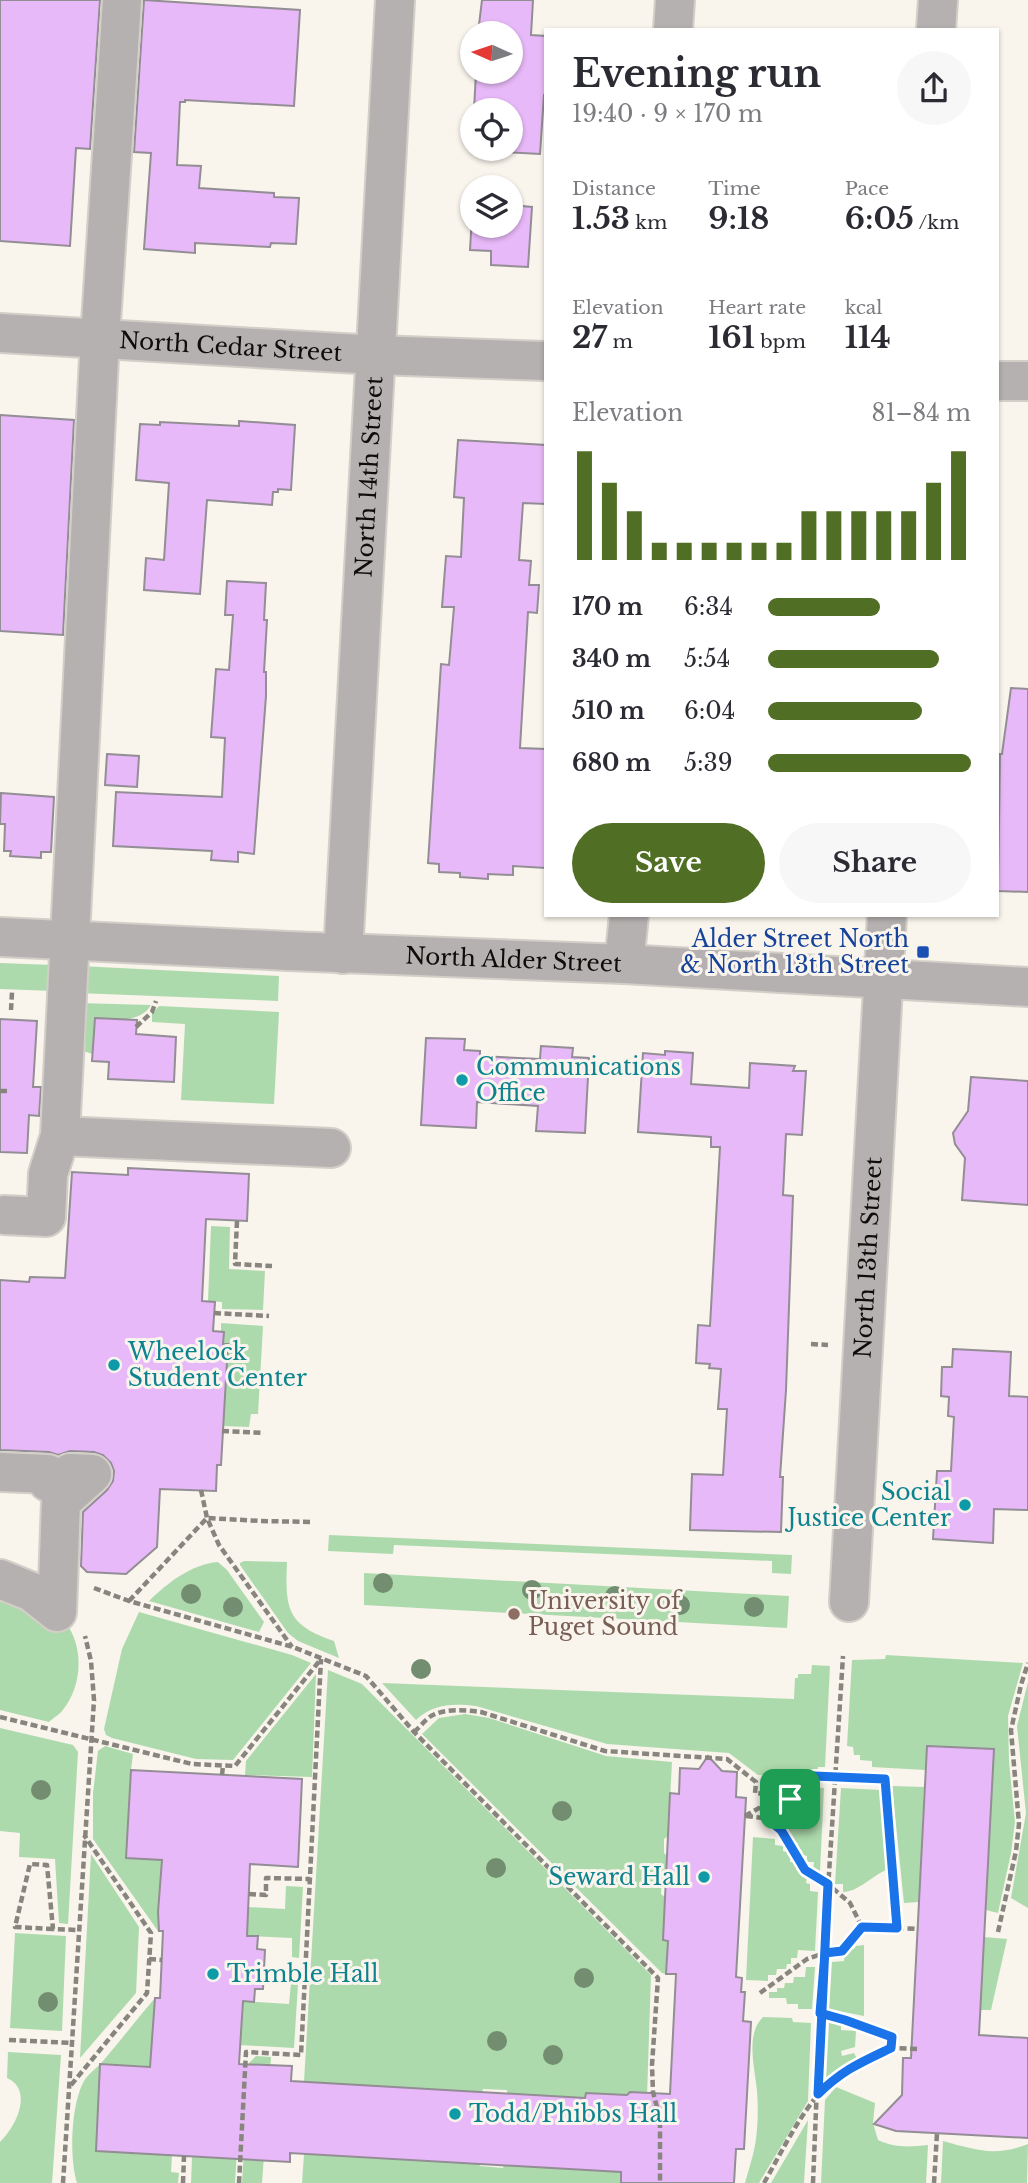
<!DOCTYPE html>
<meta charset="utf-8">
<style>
body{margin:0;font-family:"Libre Baskerville",serif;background:#f7f7f7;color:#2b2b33;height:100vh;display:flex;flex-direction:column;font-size:26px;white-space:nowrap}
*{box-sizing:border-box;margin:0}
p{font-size:23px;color:#7c7c81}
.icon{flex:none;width:38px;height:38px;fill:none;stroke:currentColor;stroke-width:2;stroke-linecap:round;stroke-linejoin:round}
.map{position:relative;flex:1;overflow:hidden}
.panel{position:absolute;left:544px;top:28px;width:455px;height:889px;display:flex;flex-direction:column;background:#fff;border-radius:0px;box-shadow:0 2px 5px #0004}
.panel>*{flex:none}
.needle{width:46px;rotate:273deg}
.buttons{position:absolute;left:460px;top:21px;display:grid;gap:14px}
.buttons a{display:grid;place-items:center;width:63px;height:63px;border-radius:50%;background:#fff;box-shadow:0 2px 5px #0004;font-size:35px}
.pin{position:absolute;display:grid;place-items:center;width:60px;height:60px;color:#fff;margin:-30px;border-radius:14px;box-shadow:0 4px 10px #0006}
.round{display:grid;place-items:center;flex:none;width:74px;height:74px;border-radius:37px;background:#f7f7f7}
.summary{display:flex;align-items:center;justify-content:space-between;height:119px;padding:0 28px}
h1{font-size:38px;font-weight:800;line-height:52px}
.figures{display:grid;grid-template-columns:repeat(3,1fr);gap:10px;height:119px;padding:7px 28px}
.figures div{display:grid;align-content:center}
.figures b{font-size:30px;font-weight:800}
.figures small{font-size:19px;font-weight:400}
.figures p{font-size:19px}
.chart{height:196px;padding:14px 28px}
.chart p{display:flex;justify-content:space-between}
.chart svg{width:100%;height:126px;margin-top:7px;stroke:#506f25;stroke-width:6}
.cta{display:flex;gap:14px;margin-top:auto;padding:14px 28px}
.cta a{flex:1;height:80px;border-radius:42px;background:#506f25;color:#fff;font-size:28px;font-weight:800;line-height:80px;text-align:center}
.cta a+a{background:#f7f7f7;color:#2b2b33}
ul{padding:0 28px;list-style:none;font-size:23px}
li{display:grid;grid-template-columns:112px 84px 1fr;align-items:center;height:52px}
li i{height:18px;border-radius:9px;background:#506f25}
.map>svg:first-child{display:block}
</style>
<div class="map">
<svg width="1028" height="2183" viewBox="0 0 1028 2183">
<rect width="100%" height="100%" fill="#f9f4ec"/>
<!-- green -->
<g fill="#addaac">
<path d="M0 963 53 965V991L0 989Z"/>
<path d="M79 966 279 976 278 1001 78 993Z"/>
<path d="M78 1003 151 1005C140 1024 113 1019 95 1019L93 1054 86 1052 82 1049Z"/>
<path d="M159 1006 279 1012 274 1104 181 1100 185 1024 152 1022V1014Z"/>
<path d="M211 1226 230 1227 229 1269 265 1271 263 1310 222 1309V1302L208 1301Z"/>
<path d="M221 1323 263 1326 258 1414H251L249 1427 223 1426 228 1345 223 1344 224 1332H221Z"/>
<path d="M329 1535 792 1555 791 1574 772 1573V1561L394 1545 393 1554 328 1551Z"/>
<path d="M244 1561 287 1562C285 1609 287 1625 334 1641L339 1658 298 1641 288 1633 240 1565V1563Z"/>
<path d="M218 1562 227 1570 264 1622 259 1632 149 1601C167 1583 192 1564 218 1562Z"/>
<path d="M364 1573 789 1596 787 1628 364 1605Z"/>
<path d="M0 1579C15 1588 49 1605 60 1616 85 1641 84 1685 62 1711 59 1715 53 1718 49 1722L0 1710Z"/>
<path d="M139 1612 292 1655 311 1663 233 1760 196 1759 112 1738 106 1735 104 1729 122 1649Z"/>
<path d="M886 1655 1023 1663 1008 1716 1009 1762 1015 1822 1011 1853 998 1913 986 1910 994 1749 927 1746 925 1770 872 1767V1761L860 1760V1755H854L853 1747 847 1746 852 1660 885 1659Z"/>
<path d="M812 1665 830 1666 825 1767H818L817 1773 801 1772V1777L758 1775 729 1753 607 1744 476 1706C452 1703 433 1704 416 1720L382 1683 794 1699 795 1678H798V1674H811Z"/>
<path d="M328 1670 362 1684 651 1975 647 2097 644 2096 641 2092H630L627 2095 586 2093 585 2098 507 2094V2090L483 2089 482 2092 304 2082Z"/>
<path d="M316 1674 312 1777 245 1775 246 1761Z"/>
<path d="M1028 1682V1908L1011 1898 1026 1813 1017 1726Z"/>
<path d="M465 1714 489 1718 606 1756 672 1762 668 1836 664 1839V1853L667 1856 666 1877 662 1879 661 1894 665 1897 663 1940 668 1941 666 1974 662 1973 422 1734 439 1718Z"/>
<path d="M0 1728 73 1745 78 1752 68 1924 59 1923 55 1859 19 1857 20 1833 0 1831Z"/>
<path d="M105 1746 133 1754 131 1770 179 1861 161 1876 158 1931 93 1839V1793L98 1751Z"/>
<path d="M892 1786 924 1787 919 1902 904 1903Z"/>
<path d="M813 1787 824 1788 820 1871H813L814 1862H807V1856L802 1855V1850L797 1849 798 1843H793V1837L788 1836 790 1810 792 1809 793 1805 797 1804 798 1799H802V1793L812 1794Z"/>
<path d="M841 1788 881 1790 886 1870C872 1876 858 1892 843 1892V1884H835Z"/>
<path d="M753 1837 775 1839V1845L783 1846V1851L787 1852V1855H791L790 1862H796V1870L802 1871 801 1876 807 1877 806 1883 810 1884V1891L818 1892 815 1951 798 1950 797 1958H791V1964H787L786 1969H777L776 1975H768V1981L746 1980Z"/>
<path d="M91 1854 139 1927 136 1993 80 2058Z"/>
<path d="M286 1886 303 1887 299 1958 292 1957V1938L247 1936 248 1907 285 1909Z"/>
<path d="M15 1933 66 1936 62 2031 10 2028Z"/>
<path d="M984 1937 1007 1939 991 2010H980Z"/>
<path d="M864 1945V2016L829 2009 832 1962 844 1961 845 1953H849V1949H854L856 1946Z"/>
<path d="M806 1967H815L812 2009H798V2004H787L786 1998H769V1992H777V1988H784L785 1983H793L794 1977H805Z"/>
<path d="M291 1983 298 1984 294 2048 240 2045 243 2001 289 2004Z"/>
<path d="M155 1998 151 2051 169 2067 101 2064 96 2151 172 2155 171 2172 179 2173 178 2183H77C69 2158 71 2104 84 2081 89 2073 97 2068 103 2061 121 2040 137 2019 155 1998Z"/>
<path d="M763 2017 792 2018 793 2022 811 2023 808 2101 759 2183H745C750 2165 756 2148 757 2129 758 2117 758 2104 757 2091 755 2069 745 2034 763 2017Z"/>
<path d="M829 2023 841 2024V2030L856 2031 855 2047 841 2051 842 2056 854 2053 857 2059 826 2081Z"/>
<path d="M8 2052 61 2055 52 2183H0V2142C16 2127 34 2090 7 2078Z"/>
<path d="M256 2056 271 2057 262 2183H242L249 2063Z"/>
<path d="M242 2066 235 2183H191L192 2157 214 2158Z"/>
<path d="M836 2087 875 2103 873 2123 878 2140C895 2148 910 2147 928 2145L926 2183H821L825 2100Z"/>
<path d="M808 2120 804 2183H771Z"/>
<path d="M943 2141C976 2150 995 2157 1028 2144L1027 2183H941Z"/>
<path d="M304 2154 479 2164 480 2166 503 2168 504 2165 621 2172V2183H302Z"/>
</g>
<!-- building -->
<g fill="#e8b9f8" stroke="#938d95" stroke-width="2">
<path d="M0 0H100L90 149 76 148 70 246 0 241Z"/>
<path d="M144 0 300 10 294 106 185 100V102H180L177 165 201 166 199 188 274 193V197L299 198 296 244 271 243 270 247 195 243V253L144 249 151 153 134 152Z"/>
<path d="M482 0H533L531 35 546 36V95H544L540 154 471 150 472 127V149H511V110H474L476 72H511V33H478Z"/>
<path d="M511 205 532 207 528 267 491 265V251L470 250 472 215V226H511Z"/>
<path d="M0 415 74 420 63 635 0 631Z"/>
<path d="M239 421 295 425 291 490 278 489V492H273L272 505 207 500 200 594 144 590 146 558 164 560 169 483 136 480 140 424 160 425V422L239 426Z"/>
<path d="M458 440 546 445V504L523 503 519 560 531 561 529 585H539L537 613 528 612 520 748 546 749V868L513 866V875L488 874V879L460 877V873L439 872V864L428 863 441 664 449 665 454 607H442L446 556 461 557 464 498 454 497Z"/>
<path d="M227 581 266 583 264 620H267L264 672H266V696L254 854 238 852V862L211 860 212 851 113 846 116 792 222 797 225 738 211 737 216 669 229 670 233 615H225Z"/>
<path d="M1011 688 1028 689V892L998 891 1000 754H1002Z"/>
<path d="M107 754 139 756 137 787 105 785Z"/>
<path d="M1 793 54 797 51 852H41V858L10 856 11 851H4L5 824H0Z"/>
<path d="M95 1018 137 1020 136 1034 176 1037 174 1082 108 1079 109 1062 92 1061Z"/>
<path d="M0 1019 37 1021 33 1087H41L39 1116 29 1115 27 1153 0 1152Z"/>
<path d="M426 1038 465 1039 464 1050 480 1051V1056L540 1059 541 1046 573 1048 572 1057 589 1058 585 1133 536 1131 538 1106 477 1102 476 1128 421 1125Z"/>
<path d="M665 1051 693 1053 691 1084 749 1088 750 1063 795 1066 793 1071H806L802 1135 786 1134 783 1195 793 1196 786 1390 780 1477H783L781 1532 690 1530 692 1474 723 1475 727 1409H718L721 1369 709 1368 710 1364 696 1363 698 1325 710 1326 720 1147H711V1137L638 1132 643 1053 665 1055Z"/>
<path d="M971 1077 1028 1081V1205L962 1200 965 1158 955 1144 953 1133 968 1111Z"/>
<path d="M128 1168 249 1174 247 1221 206 1219 202 1301 215 1302 213 1331 224 1332 223 1344H228L221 1465H217L216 1491 160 1489 157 1547 126 1574 87 1572 81 1566 83 1512 107 1490 113 1481 114 1471 111 1463 103 1455 94 1452 70 1451 58 1455 49 1452 0 1450V1280L29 1282 30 1277 65 1278 72 1172 128 1175Z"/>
<path d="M953 1349 1011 1352 1009 1396 1028 1397V1510L994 1509 993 1543 933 1539 937 1471H951L954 1417 948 1416 949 1397 941 1396 942 1367H952Z"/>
<path d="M927 1746 994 1749 979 2035 1028 2038V2138L896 2131 874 2124 902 2095 903 2058H911Z"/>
<path d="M708 1756 722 1771 737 1772 736 1797 746 1798 736 1977 742 1978 741 1992H745L743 2021 751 2022 744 2149H736L734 2183H621V2172L290 2153V2162L96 2151 100 2064 150 2067 155 1998H160L163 1931H159L158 1912 162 1860 126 1858 131 1770 302 1779 298 1867 250 1864 247 1936H258L257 1949 265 1950 263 1989H255L254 2002 243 2001 239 2064 292 2066 291 2081 585 2098 586 2093 627 2095 630 2092 670 2094 676 1974H666L668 1941 663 1940 670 1793 679 1794 680 1768 699 1769Z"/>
</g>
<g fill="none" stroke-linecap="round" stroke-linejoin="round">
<defs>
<g id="minor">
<path d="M673 30 675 0"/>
<path d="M936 30 938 0"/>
<path id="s1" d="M0 333 376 355 546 361"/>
<path d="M998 381H1028"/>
<path id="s2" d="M0 937 288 951 624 964 1028 987"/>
<path id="s3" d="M343 954 395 0"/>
<path d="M624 964 629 915"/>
<path d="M60 1136 331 1148"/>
<path d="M4 1215 46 1217 48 1174 60 1136 100 338 122 0"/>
<path d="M0 1472 48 1474V1482H70V1473L92 1474 61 1502 57 1612 32 1592 0 1579"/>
<path id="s4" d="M849 1602 887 915"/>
</g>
</defs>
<!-- minor casing -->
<use href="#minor" stroke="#d3cfc8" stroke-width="42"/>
<!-- path -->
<g stroke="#88857f" stroke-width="4.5" stroke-dasharray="7 3.5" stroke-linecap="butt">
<path d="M11 1010 12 992"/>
<path d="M136 1027 152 1012 156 1001"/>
<path d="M0 1091H9"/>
<path d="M237 1221 235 1264 272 1266"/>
<path d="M214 1313 269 1316"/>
<path d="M811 1344 828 1345"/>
<path d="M222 1431 264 1433"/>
<path d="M201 1490 207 1518 219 1545 292 1647"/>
<path d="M94 1588 129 1601 293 1647 366 1676 414 1732 658 1978 652 2065 653 2092 660 2119V2183"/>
<path d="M129 1601 207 1518 261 1521 312 1522"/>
<path d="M0 1717 192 1764 235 1766 321 1659"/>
<path d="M414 1732C419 1728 425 1720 431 1716 445 1708 465 1710 481 1712L605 1751 727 1759 756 1782 755 1793 774 1795 790 1799"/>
<path d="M222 1775 223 1766"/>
<path d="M745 1816 768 1803 790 1799 814 1776 885 1778 897 1928 862 1927"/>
<path d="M746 1816 763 1818 776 1826 777 1811 789 1800"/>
<path d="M249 1894 266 1895V1878L310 1879"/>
<path d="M897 1928 918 1929"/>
<path d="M53 1929 15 1927 30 1864 47 1865 53 1929 78 1930"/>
<path d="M998 1932 1016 1851 1019 1824 1011 1730 1021 1685 1028 1663"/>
<path d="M149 1959 162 1960"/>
<path d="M298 1971H306"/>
<path d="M760 1993 807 1959 825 1953 842 1951 862 1927 850 1903 828 1884 805 1870 781 1830 776 1826"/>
<path d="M820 2013 845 2020 892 2037V2048L917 2049"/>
<path d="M9 2040 73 2043"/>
<path d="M71 2085 147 1993 151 1933 84 1835"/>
<path d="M63 2183 94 1700 91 1661 85 1636"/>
<path d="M183 2183 184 2156"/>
<path d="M239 2183 246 2052 301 2055 321 1659"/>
<path d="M764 2183C784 2148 806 2100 838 2075 853 2063 874 2056 892 2048"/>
<path d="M813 2183 820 2013 843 1656"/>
<path d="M934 2183 937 2133"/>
</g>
<!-- minor -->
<use href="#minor" stroke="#b6b1b1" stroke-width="38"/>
</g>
<!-- trees -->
<g fill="#728d6f">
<circle cx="383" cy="1583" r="10"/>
<circle cx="532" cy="1590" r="10"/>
<circle cx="191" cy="1594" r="10"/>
<circle cx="615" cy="1596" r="10"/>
<circle cx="680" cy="1605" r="10"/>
<circle cx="233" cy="1607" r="10"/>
<circle cx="754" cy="1607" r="10"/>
<circle cx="421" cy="1669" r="10"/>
<circle cx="41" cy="1790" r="10"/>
<circle cx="562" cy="1811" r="10"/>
<circle cx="496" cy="1868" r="10"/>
<circle cx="584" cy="1978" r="10"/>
<circle cx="48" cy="2002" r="10"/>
<circle cx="497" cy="2041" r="10"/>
<circle cx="553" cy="2055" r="10"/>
</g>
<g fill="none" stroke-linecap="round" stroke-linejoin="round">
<defs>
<path id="route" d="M790 1799 777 1811 776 1826 781 1830 805 1870 828 1884 818 2094C844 2069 860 2063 891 2048L892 2037 845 2020 820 2013 825 1953 842 1951 862 1927 897 1928 885 1779 814 1776 790 1799"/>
</defs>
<!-- route casing -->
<use href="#route" stroke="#fff" stroke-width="14"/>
<!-- route -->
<use href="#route" stroke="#1a73e8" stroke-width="9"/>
</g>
<!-- markers -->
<rect fill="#1a4fb4" stroke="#f9f4ec" stroke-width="2.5" x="916" y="945" width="14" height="14" rx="3.5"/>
<g fill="#0f9aa8" stroke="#f9f4ec" stroke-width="2.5">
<circle cx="462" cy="1080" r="7"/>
<circle cx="114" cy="1365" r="7"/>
<circle cx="965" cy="1505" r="7"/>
<circle cx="704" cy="1877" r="7"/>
<circle cx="213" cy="1974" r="7"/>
<circle cx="455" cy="2114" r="7"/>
</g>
<circle fill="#8d6e63" stroke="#f9f4ec" stroke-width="2.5" cx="514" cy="1614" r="7"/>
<g text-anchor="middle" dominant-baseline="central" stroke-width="6" stroke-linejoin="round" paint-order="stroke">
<!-- street labels -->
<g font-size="23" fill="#0e0d0a" stroke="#f9f4ec">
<text stroke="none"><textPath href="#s1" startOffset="231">North Cedar Street</textPath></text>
<text stroke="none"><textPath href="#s3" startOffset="478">North 14th Street</textPath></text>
<text stroke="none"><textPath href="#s2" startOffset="514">North Alder Street</textPath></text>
<text stroke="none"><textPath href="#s4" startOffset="345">North 13th Street</textPath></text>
</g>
<!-- transit labels -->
<g font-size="23" fill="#164399" stroke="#f9f4ec" text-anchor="end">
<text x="909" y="939">Alder Street North<tspan x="909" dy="26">&amp; North 13th Street</tspan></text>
</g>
<!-- culture labels -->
<g font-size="23" fill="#0d838f" stroke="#f9f4ec" text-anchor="start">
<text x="476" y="1067">Communications<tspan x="476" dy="26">Office</tspan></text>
<text x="128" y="1352">Wheelock<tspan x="128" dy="26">Student Center</tspan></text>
<text x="951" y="1492" text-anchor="end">Social<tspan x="951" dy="26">Justice Center</tspan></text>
<text x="690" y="1877" text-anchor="end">Seward Hall</text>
<text x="227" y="1974">Trimble Hall</text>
<text x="469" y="2114">Todd/Phibbs Hall</text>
</g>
<!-- education labels -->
<g font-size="23" fill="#785e54" stroke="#f9f4ec" text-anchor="start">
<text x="528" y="1601">University of<tspan x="528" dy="26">Puget Sound</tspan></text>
</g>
</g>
</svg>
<div class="buttons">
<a><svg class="needle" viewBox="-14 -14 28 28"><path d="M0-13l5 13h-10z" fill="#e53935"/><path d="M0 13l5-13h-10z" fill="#7c7c81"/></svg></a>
<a><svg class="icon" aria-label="locate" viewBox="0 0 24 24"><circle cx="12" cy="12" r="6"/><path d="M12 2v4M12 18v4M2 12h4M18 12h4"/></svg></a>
<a><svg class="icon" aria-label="layers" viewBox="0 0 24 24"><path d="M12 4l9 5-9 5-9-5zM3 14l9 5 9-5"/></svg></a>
</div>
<div class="pin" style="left:790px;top:1799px;background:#1e9e55"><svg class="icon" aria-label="arrive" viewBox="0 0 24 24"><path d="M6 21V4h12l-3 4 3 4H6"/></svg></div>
<section class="panel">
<div class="summary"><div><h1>Evening run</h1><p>19:40 · 9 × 170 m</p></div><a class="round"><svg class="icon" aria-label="share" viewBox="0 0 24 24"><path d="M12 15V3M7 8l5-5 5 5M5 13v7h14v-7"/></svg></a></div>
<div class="figures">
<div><p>Distance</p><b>1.53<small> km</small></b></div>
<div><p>Time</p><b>9:18</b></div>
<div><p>Pace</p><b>6:05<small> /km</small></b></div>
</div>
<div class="figures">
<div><p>Elevation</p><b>27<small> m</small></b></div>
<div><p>Heart rate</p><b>161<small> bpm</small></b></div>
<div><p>kcal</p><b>114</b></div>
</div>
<div class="chart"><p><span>Elevation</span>81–84 m</p>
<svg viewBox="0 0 160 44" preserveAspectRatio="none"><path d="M5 44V6M15 44V17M25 44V27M35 44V38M45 44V38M55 44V38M65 44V38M75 44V38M85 44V38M95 44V27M105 44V27M115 44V27M125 44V27M135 44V27M145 44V17M155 44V6"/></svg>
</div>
<ul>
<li><b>170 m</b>6:34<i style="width:55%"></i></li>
<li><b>340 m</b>5:54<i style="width:84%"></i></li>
<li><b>510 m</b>6:04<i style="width:76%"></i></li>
<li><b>680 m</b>5:39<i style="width:100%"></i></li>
</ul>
<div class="cta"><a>Save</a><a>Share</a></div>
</section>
</div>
